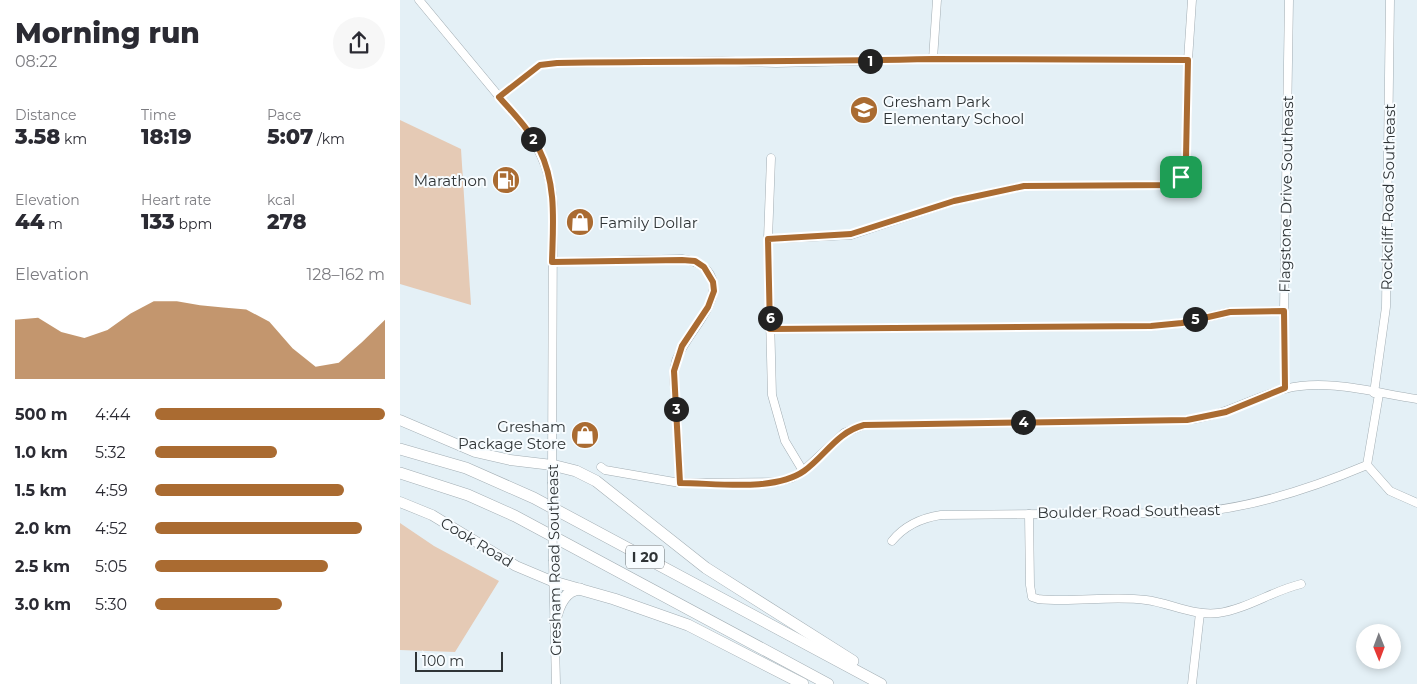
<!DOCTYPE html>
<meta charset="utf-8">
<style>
body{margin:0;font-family:Montserrat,sans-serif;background:#f7f7f7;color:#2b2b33;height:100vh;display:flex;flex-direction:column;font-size:19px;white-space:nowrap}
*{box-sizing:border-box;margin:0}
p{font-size:16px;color:#7c7c81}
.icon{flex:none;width:28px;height:28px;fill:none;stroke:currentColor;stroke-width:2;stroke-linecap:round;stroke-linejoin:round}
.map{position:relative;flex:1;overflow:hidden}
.panel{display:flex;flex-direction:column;background:#fff;width:400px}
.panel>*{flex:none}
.needle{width:32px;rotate:179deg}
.buttons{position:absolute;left:956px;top:624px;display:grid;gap:10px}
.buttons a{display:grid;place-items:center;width:45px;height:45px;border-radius:50%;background:#fff;box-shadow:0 2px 8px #0003;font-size:25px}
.scale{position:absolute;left:15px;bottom:12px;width:88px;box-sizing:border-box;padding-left:5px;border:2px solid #2f3436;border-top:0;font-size:14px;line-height:18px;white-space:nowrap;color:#2f3436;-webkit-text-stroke:4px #f7fcff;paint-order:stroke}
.pin{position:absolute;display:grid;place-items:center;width:42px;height:42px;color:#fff;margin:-21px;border-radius:10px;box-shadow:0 2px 8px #0006}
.km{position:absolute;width:25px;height:25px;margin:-12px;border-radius:50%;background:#222;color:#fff;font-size:14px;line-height:25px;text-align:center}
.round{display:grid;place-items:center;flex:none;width:52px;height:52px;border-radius:26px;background:#f7f7f7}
.overview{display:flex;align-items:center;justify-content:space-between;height:85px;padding:0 15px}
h1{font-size:28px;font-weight:800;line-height:38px}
.figures{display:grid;grid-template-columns:repeat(3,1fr);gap:8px;height:85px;padding:5px 15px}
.figures div{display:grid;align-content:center}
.figures b{font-size:21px;font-weight:800}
.figures small{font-size:14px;font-weight:400}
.figures p{font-size:14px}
.chart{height:140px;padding:10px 15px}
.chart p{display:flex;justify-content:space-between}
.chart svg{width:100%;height:90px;margin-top:5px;fill:#aa6b31;opacity:.7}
ul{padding:0 15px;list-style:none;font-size:16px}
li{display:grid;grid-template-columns:80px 60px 1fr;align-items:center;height:38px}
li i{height:12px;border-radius:6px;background:#aa6b31}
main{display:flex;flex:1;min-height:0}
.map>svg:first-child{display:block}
</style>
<main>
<section class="panel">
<div class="overview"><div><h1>Morning run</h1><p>08:22</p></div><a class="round"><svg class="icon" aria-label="share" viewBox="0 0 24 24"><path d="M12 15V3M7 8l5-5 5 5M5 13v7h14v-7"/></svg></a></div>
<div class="figures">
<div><p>Distance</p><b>3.58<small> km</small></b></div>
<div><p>Time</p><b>18:19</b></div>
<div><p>Pace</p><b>5:07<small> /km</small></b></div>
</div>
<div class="figures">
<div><p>Elevation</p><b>44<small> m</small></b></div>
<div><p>Heart rate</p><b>133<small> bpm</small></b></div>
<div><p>kcal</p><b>278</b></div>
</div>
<div class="chart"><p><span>Elevation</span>128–162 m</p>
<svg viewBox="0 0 160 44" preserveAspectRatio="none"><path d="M0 44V15L10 14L20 21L30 24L40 20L50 12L60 6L70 6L80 8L90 9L100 10L110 16L120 29L130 38L140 36L150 26L160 15V44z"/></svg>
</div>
<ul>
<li><b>500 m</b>4:44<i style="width:100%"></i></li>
<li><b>1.0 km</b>5:32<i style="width:53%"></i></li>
<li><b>1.5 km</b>4:59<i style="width:82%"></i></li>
<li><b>2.0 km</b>4:52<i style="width:90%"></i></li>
<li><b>2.5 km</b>5:05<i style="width:75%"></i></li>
<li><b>3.0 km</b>5:30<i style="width:55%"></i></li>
</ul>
</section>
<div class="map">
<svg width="1017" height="684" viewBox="0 0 1017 684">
<rect width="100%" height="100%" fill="#e4f0f6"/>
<!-- green -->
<g fill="#e5cab5">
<path d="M0 120 61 149 71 305 0 284Z"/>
<path d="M0 523 34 546 99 581 55 652 0 650Z"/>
</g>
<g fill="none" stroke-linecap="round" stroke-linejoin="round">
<defs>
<g id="minor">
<path d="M19 0 126 129C142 153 151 175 153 204L152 482"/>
<path d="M533 59 537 0"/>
<path d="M99 97 140 65 157 63 322 61 376 63 533 59 788 60"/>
<path d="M371 158 368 239 372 395 385 441 403 471"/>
<path d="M368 239 451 235 554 201 624 186 772 185 781 177 786 157 788 60 792 0"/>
<path d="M153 262 282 259C297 261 310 267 313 283 318 307 284 337 276 361 272 374 275 389 276 403 277 429 279 456 280 483"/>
<path d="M370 329 751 326 782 323 830 312 884 311"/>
<path d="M885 388 884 311 889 0"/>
<path d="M974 393 986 307 990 0"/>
<path d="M967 465 979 394"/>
<path d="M967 465 990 491 1017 503"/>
<path d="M201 467 205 470 280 483 377 482 392 478 403 471 444 433 464 425 787 420C826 416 850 398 885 389 926 378 976 393 1017 399"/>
<path d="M629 514 630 585 632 597 638 599C674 603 711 595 746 600 770 603 793 616 818 613 847 609 872 591 901 584"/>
<path d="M492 541C505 525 521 518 541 515L781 513C842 511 910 489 967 465"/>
<path d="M153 561 156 684"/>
<path d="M792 684 800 613"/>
</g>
<g id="major">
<path d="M0 420 75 452 110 460 152 465"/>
<path d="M0 502 32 515 116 566 154 582"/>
</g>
<g id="highway">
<path d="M0 449 66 468 134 498 481 684"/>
<path d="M152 465 176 471 196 481 306 568 453 661"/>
<path d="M0 473 68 495 115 516 428 684"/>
<path d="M154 582 214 599 288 625 403 684"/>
<path d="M155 621C158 607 165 590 180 589"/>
</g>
</defs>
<!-- minor casing -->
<use href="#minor" stroke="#a2adb3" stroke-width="9"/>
<!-- major casing -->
<use href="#major" stroke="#a2adb3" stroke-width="11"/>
<!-- highway casing -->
<use href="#highway" stroke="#a2adb3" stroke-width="12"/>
<!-- minor -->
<use href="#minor" stroke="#fff" stroke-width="8"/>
<!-- major -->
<use href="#major" stroke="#fff" stroke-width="10"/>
<!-- highway -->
<use href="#highway" stroke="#fff" stroke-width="11"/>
<defs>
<path id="minor-bridge" d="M152 482 153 561"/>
</defs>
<!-- minor-bridge casing -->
<use href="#minor-bridge" stroke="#a2adb3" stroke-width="9" stroke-linecap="butt"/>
<!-- minor-bridge -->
<use href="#minor-bridge" stroke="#fff" stroke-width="8"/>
</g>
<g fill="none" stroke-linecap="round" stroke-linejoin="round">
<defs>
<path id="route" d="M533 59 788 60 786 157 781 177 772 185 624 186 554 201 451 234 368 239 370 329 751 326 782 323 830 312 884 311 885 388 826 412 787 420 464 425C437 432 425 456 404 471 374 492 316 483 280 483L274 371 282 346 308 307 314 291 313 282 304 267 295 261 282 260 152 262C153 224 157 184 139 149 129 129 113 113 99 97L140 65 157 63C282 61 407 62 533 59Z"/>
</defs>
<!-- route casing -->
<use href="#route" stroke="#fff" stroke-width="10"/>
<!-- route -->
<use href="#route" stroke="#aa6b31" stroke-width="6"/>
</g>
<!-- icons -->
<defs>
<symbol id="school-disc" viewBox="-11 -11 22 22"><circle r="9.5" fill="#aa6b31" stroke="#f7fcff"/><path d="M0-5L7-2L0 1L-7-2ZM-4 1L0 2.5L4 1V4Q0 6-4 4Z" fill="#fff"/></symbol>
<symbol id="fuel-disc" viewBox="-11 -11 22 22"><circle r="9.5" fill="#aa6b31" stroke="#f7fcff"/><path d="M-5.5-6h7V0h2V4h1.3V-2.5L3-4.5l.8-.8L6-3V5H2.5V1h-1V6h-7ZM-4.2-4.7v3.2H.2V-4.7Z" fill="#fff"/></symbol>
<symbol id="shop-disc" viewBox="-11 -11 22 22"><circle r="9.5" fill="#aa6b31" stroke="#f7fcff"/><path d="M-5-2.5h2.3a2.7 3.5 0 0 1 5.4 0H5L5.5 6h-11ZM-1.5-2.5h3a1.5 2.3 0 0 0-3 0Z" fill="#fff"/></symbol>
</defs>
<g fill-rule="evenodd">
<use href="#school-disc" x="448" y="94" width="32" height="32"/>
<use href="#fuel-disc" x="90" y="164" width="32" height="32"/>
<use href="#shop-disc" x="164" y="206" width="32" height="32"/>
<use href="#shop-disc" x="169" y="419" width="32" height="32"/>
</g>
<g text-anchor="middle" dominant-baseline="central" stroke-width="4" stroke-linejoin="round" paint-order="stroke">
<!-- shield labels -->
<rect fill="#f7fcff" stroke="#6b7072" stroke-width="1" x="226" y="545.5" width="38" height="23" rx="4"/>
<g font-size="14" font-weight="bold" fill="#2f3436">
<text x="245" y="557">I 20</text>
</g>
<!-- poi labels -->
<g font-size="15" fill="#2f3436" stroke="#f7fcff" text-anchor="start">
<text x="483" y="101">Gresham Park<tspan x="483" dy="17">Elementary School</tspan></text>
<text x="87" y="180" text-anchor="end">Marathon</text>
<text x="199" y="222">Family Dollar</text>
<text x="166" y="426" text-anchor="end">Gresham<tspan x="166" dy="17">Package Store</tspan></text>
</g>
<!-- street labels -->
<g font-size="15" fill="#2f3436" stroke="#f7fcff">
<text transform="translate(886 194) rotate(-89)">Flagstone Drive Southeast</text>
<text transform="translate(988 197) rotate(-89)">Rockcliff Road Southeast</text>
<text transform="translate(729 511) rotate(-1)">Boulder Road Southeast</text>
<text transform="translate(77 542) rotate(31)">Cook Road</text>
<text transform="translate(154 560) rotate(-91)">Gresham Road Southeast</text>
</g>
</g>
</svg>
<div class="buttons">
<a><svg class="needle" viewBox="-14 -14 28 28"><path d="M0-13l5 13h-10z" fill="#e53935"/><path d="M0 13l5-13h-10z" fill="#7c7c81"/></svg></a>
</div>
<div class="scale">100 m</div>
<div class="pin" style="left:781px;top:177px;background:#1e9e55"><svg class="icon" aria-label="arrive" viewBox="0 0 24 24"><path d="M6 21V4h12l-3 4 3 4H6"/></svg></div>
<b class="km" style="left:470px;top:61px">1</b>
<b class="km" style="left:133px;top:139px">2</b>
<b class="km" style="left:276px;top:409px">3</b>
<b class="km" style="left:623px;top:422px">4</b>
<b class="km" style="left:795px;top:319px">5</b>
<b class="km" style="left:370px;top:318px">6</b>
</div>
</main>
